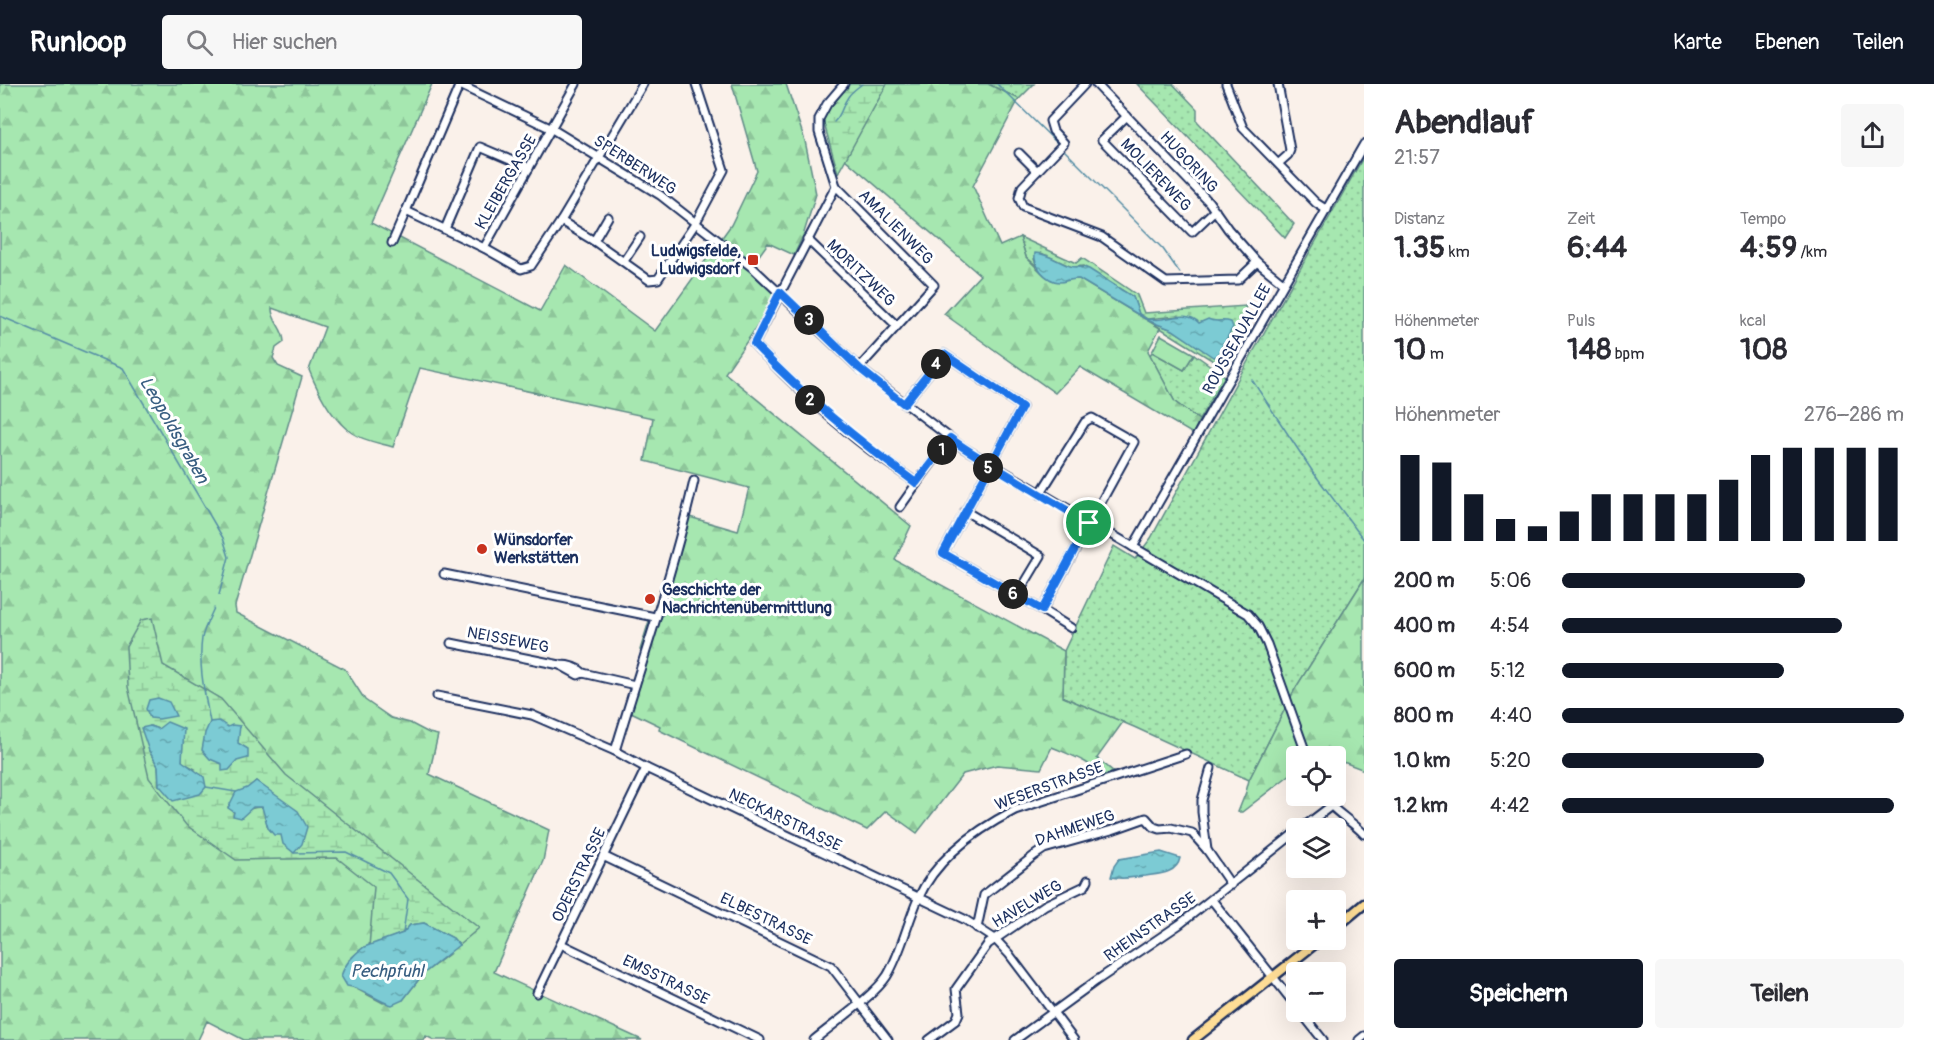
<!DOCTYPE html>
<html lang="de">
<meta charset="utf-8">
<style>
body{margin:0;font-family:Pangolin,sans-serif;background:#f7f7f7;color:#2b2b33;height:100vh;display:flex;flex-direction:column;font-size:22px;white-space:nowrap}
*{box-sizing:border-box;margin:0}
p{font-size:20px;color:#7c7c81}
.icon{flex:none;width:33px;height:33px;fill:none;stroke:currentColor;stroke-width:2;stroke-linecap:round;stroke-linejoin:round}
.map{position:relative;flex:1;overflow:hidden}
.side{display:flex;flex-direction:column;background:#fff;width:570px}
.side>*{flex:none}
.controls{position:absolute;left:1286px;top:662px;display:grid;gap:12px}
.controls a{display:grid;place-items:center;width:60px;height:60px;border-radius:6px;background:#fff;box-shadow:0 6px 24px #0002;font-size:30px}
.pin{position:absolute;display:grid;place-items:center;width:51px;height:51px;color:#fff;margin:-26px;border:3px solid #fff;border-radius:50%;box-shadow:0 2px 6px #0007}
.km{position:absolute;width:30px;height:30px;margin:-15px;border-radius:50%;background:#222;color:#fff;font-size:16px;line-height:30px;text-align:center}
.round{display:grid;place-items:center;flex:none;width:63px;height:63px;border-radius:6px;background:#f7f7f7}
.overview{display:flex;align-items:center;justify-content:space-between;height:102px;padding:0 30px}
h1{font-size:33px;font-weight:800;line-height:45px}
.figures{display:grid;grid-template-columns:repeat(3,1fr);gap:9px;height:102px;padding:6px 30px}
.figures div{display:grid;align-content:center}
.figures b{font-size:30px;font-weight:800}
.figures small{font-size:16px;font-weight:400}
.figures p{font-size:16px}
.chart{height:168px;padding:12px 30px}
.chart p{display:flex;justify-content:space-between}
.chart svg{width:100%;height:108px;margin-top:6px;stroke:#111827;stroke-width:6}
.primary-button{display:flex;gap:12px;margin-top:auto;padding:12px 30px}
.primary-button a{flex:1;height:69px;border-radius:6px;background:#111827;color:#fff;font-size:24px;font-weight:800;line-height:69px;text-align:center}
.primary-button a+a{background:#f7f7f7;color:#2b2b33}
ul{padding:0 30px;list-style:none;font-size:20px}
li{display:grid;grid-template-columns:96px 72px 1fr;align-items:center;height:45px}
li i{height:15px;border-radius:8px;background:#111827}
header{display:flex;align-items:center;gap:36px;box-sizing:border-box;height:84px;padding:0 30px;background:#111827;color:#fff}
header strong{font-size:28px}
nav{display:flex;gap:33px;margin-inline-start:auto;font-size:21px}
.search{width:420px;height:54px;background:#f7f7f7;display:flex;align-items:center;gap:15px;box-sizing:border-box;padding:0 21px;border-radius:6px;color:#7c7c81;font-size:22px}
main{display:flex;flex:1;min-height:0}
.map>svg:first-child{display:block}
</style>
<header>
<strong>Runloop</strong>
<div class="search"><svg class="icon" aria-label="search" viewBox="0 0 24 24"><circle cx="10" cy="10" r="6"/><path d="M15 15l6 6"/></svg>Hier suchen</div>
<nav><a>Karte</a><a>Ebenen</a><a>Teilen</a></nav>
</header>
<main>
<div class="map">
<svg width="1364" height="956" viewBox="0 0 1364 956">
<defs>
<pattern id="grass-dots" width="8" height="8" patternUnits="userSpaceOnUse" patternTransform="scale(1.5)"><rect width="8" height="8" fill="#a6e7b0"/><path d="M2 2h.1M6 6h.1" fill="none" stroke="#8ec69a" stroke-width="1.8" stroke-linecap="round"/></pattern>
<pattern id="forest-firs" width="22" height="20" patternUnits="userSpaceOnUse" patternTransform="scale(1.5)"><rect width="22" height="20" fill="#a6e7b0"/><path d="M5 1l3.5 6h-7zM16 11l3.5 6h-7z" fill="#8ec69a"/></pattern>
<pattern id="wetland-marsh" width="20" height="14" patternUnits="userSpaceOnUse" patternTransform="scale(1.5)"><rect width="20" height="14" fill="#a6e7b0"/><path d="M1 5h8M5 5V1M11 12h8M15 12V8" fill="none" stroke="#8ec69a"/></pattern>
<pattern id="water-ripples" width="26" height="14" patternUnits="userSpaceOnUse" patternTransform="scale(1.5)"><rect width="26" height="14" fill="#7bcbd4"/><path d="M2 4q2-2 4 0t4 0M15 11q2-2 4 0t4 0" fill="none" stroke="#64a5af"/></pattern>
</defs>
<rect width="100%" height="100%" fill="#faf1ea"/>
<filter id="ink" filterUnits="userSpaceOnUse"><feTurbulence type="fractalNoise" baseFrequency=".0167" numOctaves="2"/><feDisplacementMap in="SourceGraphic" scale="12" xChannelSelector="R" yChannelSelector="G"/><feConvolveMatrix kernelMatrix="1 2 1 2 8 2 1 2 1" color-interpolation-filters="sRGB"/></filter>
<g filter="url(#ink)">
<!-- grass -->
<g fill="url(#grass-dots)" stroke="#608b87" stroke-width="1.5">
<path d="M988 0H1034L1019 15Z"/>
<path d="M1137 0H1173L1197 25V37L1294 140 1285 154Z"/>
<path d="M1364 72V495L1295 605 1249 696 1134 643 1063 613 1064 567 1114 462 1135 475 1151 454 1243 286Z"/>
<path d="M1020 153 1076 179 1082 174 1137 211 1144 229 1246 222 1236 250 1218 280 1149 237 1173 246 1215 273 1230 250 1223 237 1199 239 1178 232 1147 235 1139 230 1133 213 1083 182 1072 183 1041 169 1034 175 1037 182 1026 173Z"/>
<path d="M1152 268 1184 286 1194 270 1225 292 1199 336 1175 318 1150 271Z"/>
</g>
<!-- forest -->
<g fill="url(#forest-firs)" stroke="#608b87" stroke-width="1.5" fill-rule="evenodd">
<path d="M0 0H432L371 139 540 227 566 181 655 247 731 141 757 87 732 0H786L805 57 816 110 803 152 794 171 768 159 750 184 780 209 725 289 911 442 895 476 1064 567 1063 613 1123 638 1097 674 1114 688 1101 692C1095 679 1065 669 1052 663L1041 685 997 681 963 690 917 749 886 727 867 746 659 646 660 642 631 628 649 569 640 566 649 537 667 499 686 432 738 447 749 404 645 377 653 334 420 284 393 363C379 359 364 357 352 349 331 335 318 308 309 286L325 243 272 224C271 237 284 244 284 258L276 264 273 274 278 282 302 293 235 522 236 529 345 585 365 616 391 634 410 639 429 649 438 651 429 690 549 746 543 777 494 888 642 956H434L426 952 424 956H244L207 937 198 956H0ZM364 863H369L449 870 423 890 403 916 383 919 353 903 349 876Z"/>
<path d="M887 0H988L1019 15 973 102 1000 162 1020 153 1026 173 1044 191 1052 196 1079 195 1160 244 1148 267 1175 318 1199 336 1193 350 1080 283 1055 309 944 230 980 191 845 75Z"/>
<path d="M1364 495V686L1346 679 1335 678V672H1296V686L1242 728H1238L1246 708 1249 696 1295 605Z"/>
</g>
<!-- wetland -->
<g fill="url(#wetland-marsh)" stroke="#608b87" stroke-width="1.5" fill-rule="evenodd">
<path d="M847 0H887L838 89 823 36 832 18Z"/>
<path d="M152 534 163 581 221 615 286 691 479 844 459 861 453 854 424 839 410 841 403 849 369 863 374 803 337 774 236 776 186 741 149 694 128 603 126 563 141 536ZM150 642 158 645H183L182 678 195 685 159 701 158 682 149 667ZM256 697 275 712 268 744 263 723C252 723 245 727 234 728L228 723Z"/>
</g>
<!-- pitch -->
<path fill="#a6e7b0" stroke="#608b87" stroke-width="1.5" d="M1161 251 1194 270 1184 286 1152 268Z"/>
<!-- water -->
<g fill="url(#water-ripples)" stroke="#558da5" stroke-width="1.5">
<path d="M1035 169C1047 169 1058 178 1069 182 1076 184 1082 182 1089 185L1133 213 1139 230C1142 231 1144 234 1147 235 1164 239 1186 224 1199 239L1208 235C1215 239 1223 235 1231 238L1233 243 1217 272 1213 273 1173 246 1149 237 1079 195C1071 194 1066 198 1059 198 1046 197 1033 182 1035 169Z"/>
<path d="M158 614 169 618 176 632 159 635 150 634 146 625 149 616Z"/>
<path d="M219 637 228 643 232 641 240 642 238 659 248 665V674L237 677 229 686 222 687V680L210 675 202 666 205 649 210 638Z"/>
<path d="M167 638 184 645 182 677 204 693 206 703 200 710 173 717 159 701 158 682 149 667 141 644 150 642 158 645Z"/>
<path d="M256 697 298 727 307 743 302 760 294 769 283 760 281 751H274L268 744 262 723H253L241 734 233 732 234 728 228 724 236 708 247 704Z"/>
<path d="M1161 768 1180 774C1177 790 1158 790 1145 792 1134 793 1122 796 1111 793L1114 782 1119 775Z"/>
<path d="M424 839 453 854 459 861 423 890 403 916 392 921C376 917 364 904 347 902L341 892C345 879 353 871 364 863L403 849 410 841Z"/>
</g>
<g fill="none" stroke-linecap="round" stroke-linejoin="round">
<!-- stream -->
<g stroke="#558da5" stroke-width="1.5">
<path d="M997 0 1058 60"/>
<path d="M834 38C843 29 841 23 848 13 851 8 857 4 862 0"/>
<path d="M1062 64 1163 165 1180 189"/>
<path d="M0 232 123 284 223 454 229 473 219 511"/>
<path d="M1252 296 1313 388 1364 456"/>
<path d="M210 638C205 611 198 582 202 554 204 544 210 533 214 524"/>
<path d="M206 703 236 708"/>
<path d="M294 769 346 768 389 789 408 815 403 849"/>
</g>
<defs>
<g id="minor">
<path d="M460 0 406 127 484 164 521 185 531 182 561 137 643 0"/>
<path d="M844 0 827 20 819 35V48L836 102 934 201 859 284"/>
<path d="M1085 0 1050 37 1053 47 1064 59 1022 103 1019 114 1023 123 1102 153 1166 198 1238 196 1257 178"/>
<path d="M1096 0 1209 118 1228 145 1257 178 1283 199"/>
<path d="M1226 0 1243 44 1316 119 1327 126"/>
<path d="M1278 0 1290 66 1288 71 1279 79"/>
<path d="M460 1 552 45 660 111 753 184 859 284 962 363 1248 530 1258 542 1267 560 1307 672"/>
<path d="M1127 32 1102 56 1192 148 1215 126"/>
<path d="M1019 69 1037 87"/>
<path d="M836 102 754 260C786 294 820 326 856 355 876 371 896 385 917 399L950 354"/>
<path d="M561 137 594 157 649 196 658 195 695 140 724 86 696 0"/>
<path d="M445 145 480 63 529 84"/>
<path d="M807 155 897 242"/>
<path d="M594 157 608 133"/>
<path d="M392 159 406 127"/>
<path d="M484 164 576 0"/>
<path d="M624 177 640 153"/>
<path d="M904 320 944 270 1022 323 943 469 1042 526 1134 358 1092 334 1085 338 1040 410"/>
<path d="M900 423 917 399"/>
<path d="M965 427 1041 472 1017 512"/>
<path d="M1133 463 1364 60"/>
<path d="M444 490 655 533"/>
<path d="M1042 526 1071 544"/>
<path d="M451 559 560 581C569 581 577 583 583 589"/>
<path d="M560 581 578 591 583 589 635 601"/>
<path d="M437 612 532 631 615 667 646 684 964 835 995 855 1009 870 1074 956"/>
<path d="M615 667C642 577 673 488 694 397"/>
<path d="M1211 684 1202 716V728L1207 766 1231 801"/>
<path d="M1322 711C1332 727 1351 736 1364 750"/>
<path d="M1302 744 1331 722"/>
<path d="M603 772 831 882 888 956"/>
<path d="M1212 816 1296 922"/>
<path d="M977 844 984 811 1035 771 1044 765 1112 746 1146 734 1154 743 1160 745 1171 744 1192 749 1207 766"/>
<path d="M561 860 760 956"/>
<path d="M537 909 646 684"/>
<path d="M1300 927 1323 956"/>
<path d="M814 956C833 940 874 912 887 892 901 869 907 840 918 815 936 774 976 746 1015 726L1186 670"/>
<path d="M929 956 956 936 959 929 956 905 988 860 1045 821 1085 802 1088 796"/>
<path d="M1015 956 1096 897 1180 840 1296 748"/>
<path d="M1359 956 1364 952"/>
</g>
<g id="major">
<path d="M1335 844 1364 820"/>
<path d="M1193 956 1321 855"/>
</g>
</defs>
<!-- minor casing -->
<use href="#minor" stroke="#1b2f5e" stroke-width="11"/>
<!-- major casing -->
<use href="#major" stroke="#1b2f5e" stroke-width="13"/>
<!-- minor -->
<use href="#minor" stroke="#fff" stroke-width="7"/>
<!-- major -->
<use href="#major" stroke="#fedd96" stroke-width="8"/>
</g>
</g>
<g fill="none" stroke-linecap="round" stroke-linejoin="round" filter="url(#ink)">
<defs>
<path id="route" d="M1089 439C1061 423 1033 406 1005 389 986 377 967 367 950 354L916 399C856 355 806 314 754 260L780 208 859 284 904 320 944 270 1022 323 943 469 1042 526 1089 439"/>
</defs>
<!-- route casing -->
<use href="#route" stroke="#fff" stroke-width="12"/>
<!-- route -->
<use href="#route" stroke="#1a73e8" stroke-width="8"/>
</g>
<!-- markers -->
<g fill="#c8321e" stroke="#fff" stroke-width="2">
<rect x="747" y="170" width="12" height="12" rx="3"/>
<circle cx="482" cy="465" r="6"/>
<circle cx="650" cy="515" r="6"/>
</g>
<g text-anchor="middle" dominant-baseline="central" stroke-width="6" stroke-linejoin="round" paint-order="stroke">
<!-- street labels -->
<g font-size="16" fill="#1b2f5e" stroke="#fff">
<text transform="translate(1189 78) rotate(47)">HUGORING</text>
<text transform="translate(635 81) rotate(33)">SPERBERWEG</text>
<text transform="translate(1156 91) rotate(46)">MOLIEREWEG</text>
<text transform="translate(506 98) rotate(-60)">KLEIBERGASSE</text>
<text transform="translate(896 143) rotate(45)">AMALIENWEG</text>
<text transform="translate(861 189) rotate(44)">MORITZWEG</text>
<text transform="translate(1237 255) rotate(-61)">ROUSSEAUALLEE</text>
<text transform="translate(508 556) rotate(11)">NEISSEWEG</text>
<text transform="translate(1049 702) rotate(-20)">WESERSTRASSE</text>
<text transform="translate(785 736) rotate(26)">NECKARSTRASSE</text>
<text transform="translate(1075 744) rotate(-19)">DAHMEWEG</text>
<text transform="translate(579 791) rotate(-64)">ODERSTRASSE</text>
<text transform="translate(1027 820) rotate(-31)">HAVELWEG</text>
<text transform="translate(766 835) rotate(26)">ELBESTRASSE</text>
<text transform="translate(1150 843) rotate(-35)">RHEINSTRASSE</text>
<text transform="translate(666 896) rotate(26)">EMSSTRASSE</text>
</g>
<!-- poi labels -->
<g font-size="16" font-weight="bold" fill="#1b2f5e" stroke="#fff" text-anchor="start">
<text x="741" y="167" text-anchor="end">Ludwigsfelde,<tspan x="741" dy="18">Ludwigsdorf</tspan></text>
<text x="494" y="456">Wünsdorfer<tspan x="494" dy="18">Werkstätten</tspan></text>
<text x="662" y="506">Geschichte der<tspan x="662" dy="18">Nachrichtenübermittlung</tspan></text>
</g>
<!-- water labels -->
<g font-size="18" font-style="italic" fill="#385e81" stroke="#fff">
<text transform="translate(174 346) rotate(60)">Leopoldsgraben</text>
<text x="387" y="887">Pechpfuhl</text>
</g>
</g>
</svg>
<div class="controls">
<a><svg class="icon" aria-label="locate" viewBox="0 0 24 24"><circle cx="12" cy="12" r="6"/><path d="M12 2v4M12 18v4M2 12h4M18 12h4"/></svg></a>
<a><svg class="icon" aria-label="layers" viewBox="0 0 24 24"><path d="M12 4l9 5-9 5-9-5zM3 14l9 5 9-5"/></svg></a>
<a>+</a>
<a>−</a>
</div>
<div class="pin" style="left:1089px;top:439px;background:#1e9e55"><svg class="icon" aria-label="arrive" viewBox="0 0 24 24"><path d="M6 21V4h12l-3 4 3 4H6"/></svg></div>
<b class="km" style="left:942px;top:366px">1</b>
<b class="km" style="left:810px;top:316px">2</b>
<b class="km" style="left:809px;top:236px">3</b>
<b class="km" style="left:936px;top:280px">4</b>
<b class="km" style="left:988px;top:384px">5</b>
<b class="km" style="left:1013px;top:510px">6</b>
</div>
<section class="side">
<div class="overview"><div><h1>Abendlauf</h1><p>21:57</p></div><a class="round"><svg class="icon" aria-label="share" viewBox="0 0 24 24"><path d="M12 15V3M7 8l5-5 5 5M5 13v7h14v-7"/></svg></a></div>
<div class="figures">
<div><p>Distanz</p><b>1.35<small> km</small></b></div>
<div><p>Zeit</p><b>6:44</b></div>
<div><p>Tempo</p><b>4:59<small> /km</small></b></div>
</div>
<div class="figures">
<div><p>Höhenmeter</p><b>10<small> m</small></b></div>
<div><p>Puls</p><b>148<small> bpm</small></b></div>
<div><p>kcal</p><b>108</b></div>
</div>
<div class="chart"><p><span>Höhenmeter</span>276–286 m</p>
<svg viewBox="0 0 160 44" preserveAspectRatio="none"><path d="M5 44V9M15 44V12M25 44V25M35 44V35M45 44V38M55 44V32M65 44V25M75 44V25M85 44V25M95 44V25M105 44V19M115 44V9M125 44V6M135 44V6M145 44V6M155 44V6"/></svg>
</div>
<ul>
<li><b>200 m</b>5:06<i style="width:71%"></i></li>
<li><b>400 m</b>4:54<i style="width:82%"></i></li>
<li><b>600 m</b>5:12<i style="width:65%"></i></li>
<li><b>800 m</b>4:40<i style="width:100%"></i></li>
<li><b>1.0 km</b>5:20<i style="width:59%"></i></li>
<li><b>1.2 km</b>4:42<i style="width:97%"></i></li>
</ul>
<div class="primary-button"><a>Speichern</a><a>Teilen</a></div>
</section>
</main>
